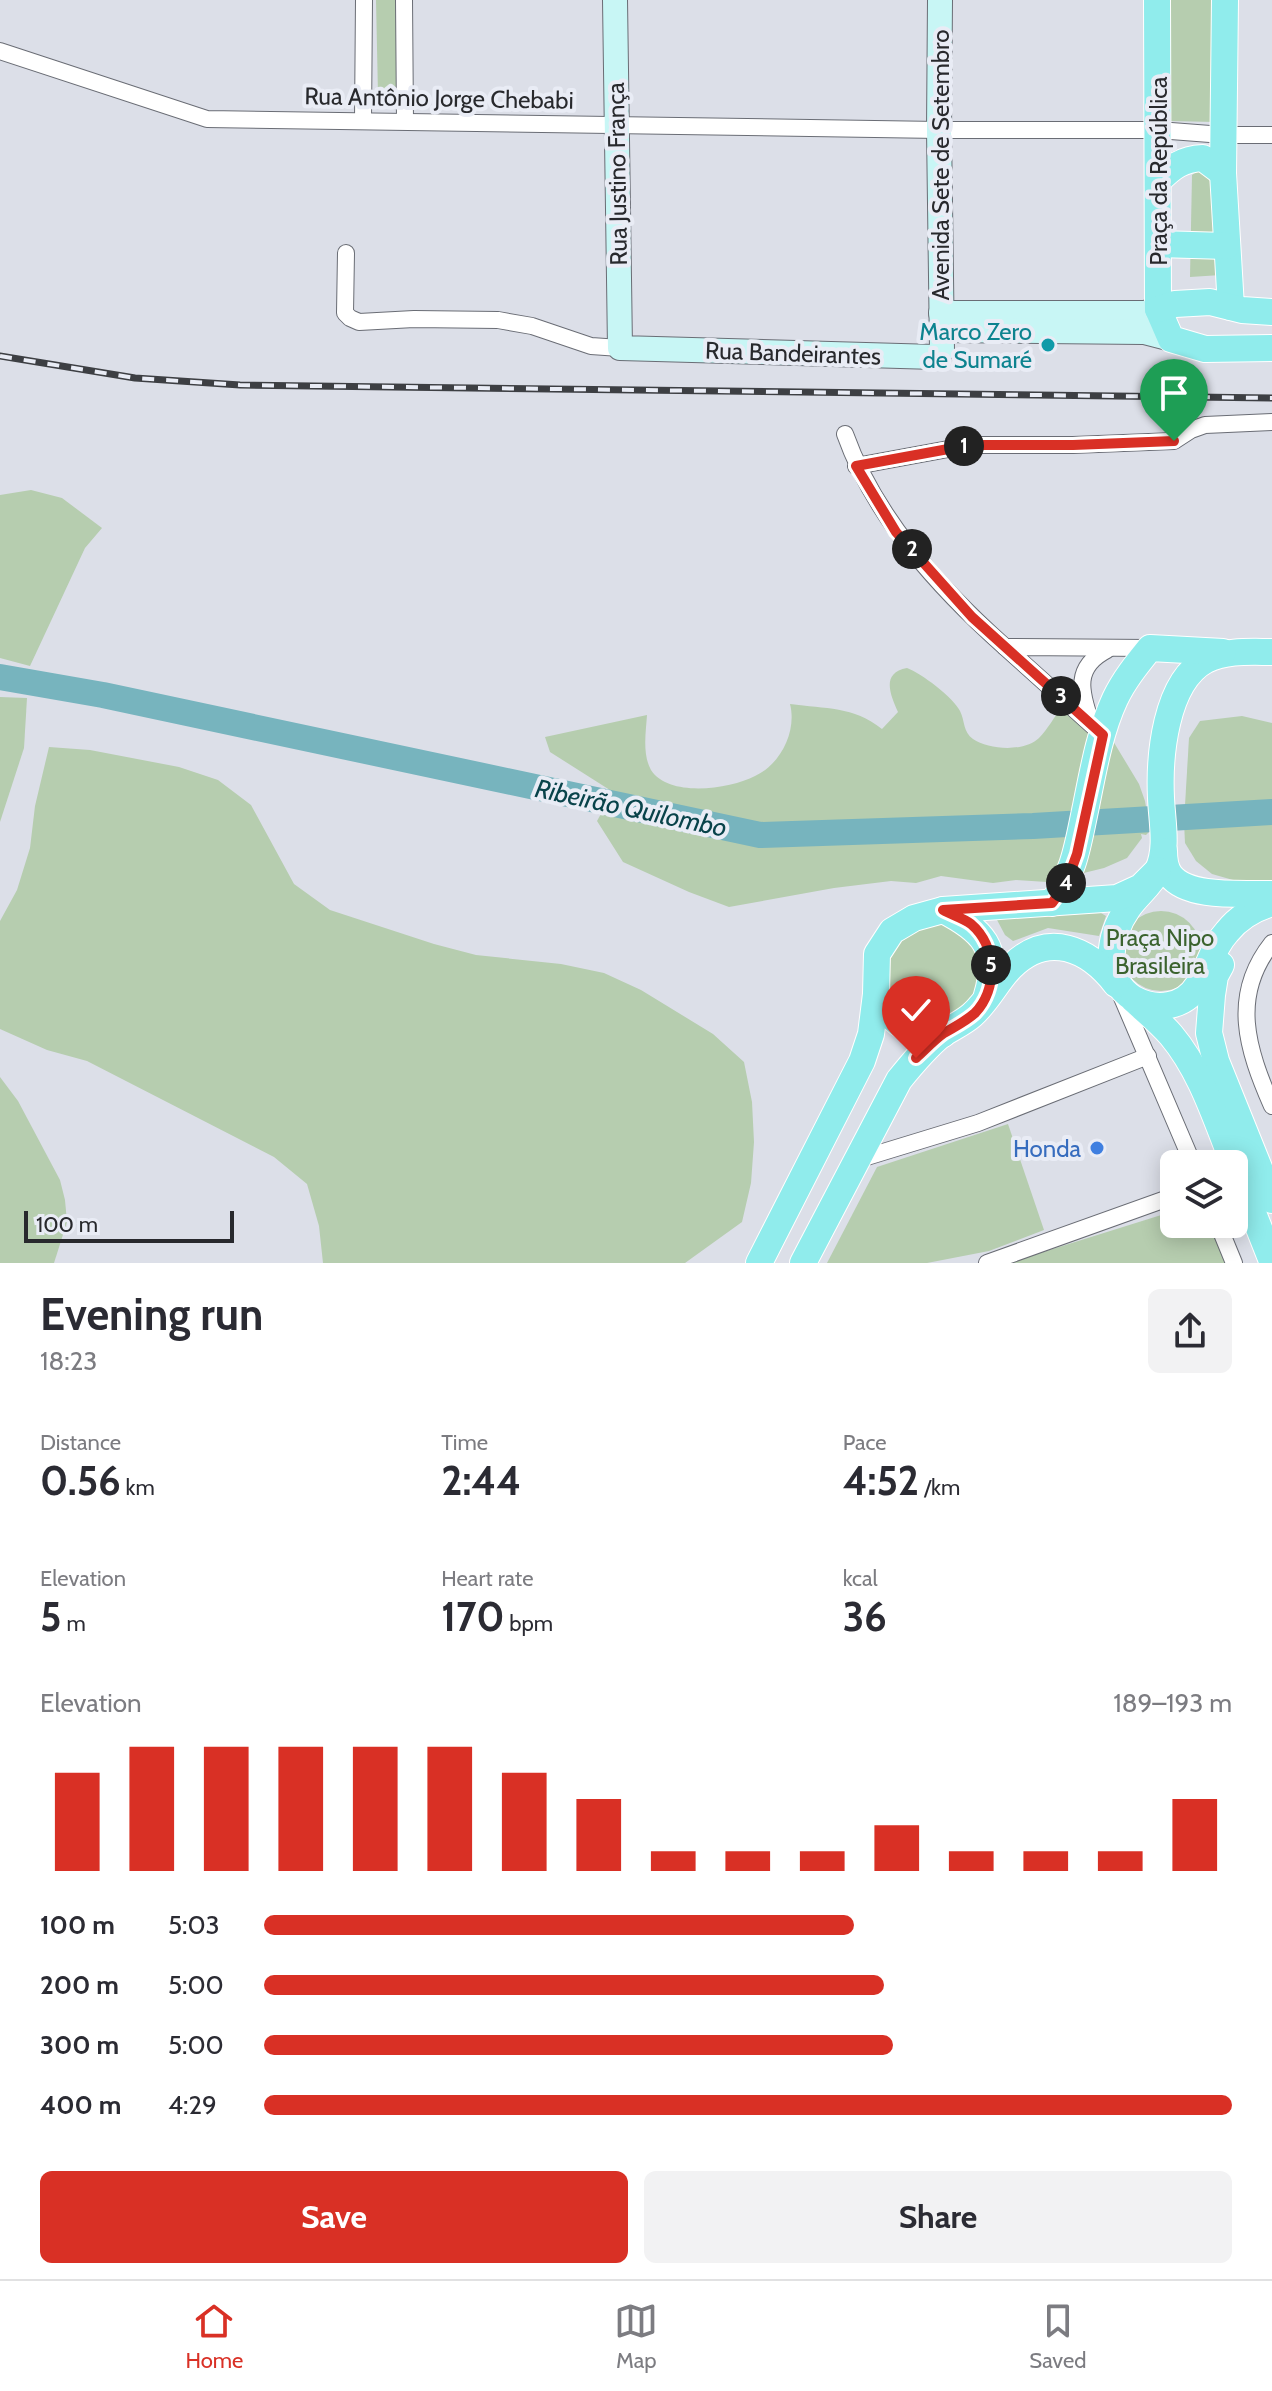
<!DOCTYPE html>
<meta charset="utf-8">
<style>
body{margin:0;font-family:Cabin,sans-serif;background:#f2f2f3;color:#2b2b33;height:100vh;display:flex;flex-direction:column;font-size:30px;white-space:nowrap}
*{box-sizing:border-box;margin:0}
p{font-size:26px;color:#7c7c81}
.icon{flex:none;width:44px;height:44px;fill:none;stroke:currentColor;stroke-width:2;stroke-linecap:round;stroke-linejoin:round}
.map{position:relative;height:1263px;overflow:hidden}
.sheet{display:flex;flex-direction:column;background:#fff;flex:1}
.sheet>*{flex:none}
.buttons{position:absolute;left:1160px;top:1150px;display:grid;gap:16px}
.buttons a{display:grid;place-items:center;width:88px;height:88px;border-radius:12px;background:#fff;box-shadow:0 4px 20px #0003;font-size:40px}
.scale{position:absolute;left:24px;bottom:20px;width:210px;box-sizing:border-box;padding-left:8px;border:4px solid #28292d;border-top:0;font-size:22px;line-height:28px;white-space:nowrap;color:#28292d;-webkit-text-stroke:6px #e9ecf5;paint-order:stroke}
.pin{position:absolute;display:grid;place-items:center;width:68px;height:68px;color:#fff;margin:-82px -34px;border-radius:50% 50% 50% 0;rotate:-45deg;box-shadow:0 0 8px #0007}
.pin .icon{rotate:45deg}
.km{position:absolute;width:40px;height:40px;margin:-20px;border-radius:50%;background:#222;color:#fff;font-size:22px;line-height:40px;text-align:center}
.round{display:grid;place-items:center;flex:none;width:84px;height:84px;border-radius:12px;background:#f2f2f3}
.head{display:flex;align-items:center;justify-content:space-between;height:136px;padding:0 40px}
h1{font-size:44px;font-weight:800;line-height:60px}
.figures{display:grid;grid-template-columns:repeat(3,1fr);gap:12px;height:136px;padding:8px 40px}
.figures div{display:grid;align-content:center}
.figures b{font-size:40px;font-weight:800}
.figures small{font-size:22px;font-weight:400}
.figures p{font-size:22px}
.chart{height:224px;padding:16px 40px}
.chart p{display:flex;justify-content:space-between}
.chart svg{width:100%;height:144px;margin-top:8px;stroke:#d93025;stroke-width:6}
.button{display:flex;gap:16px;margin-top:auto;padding:16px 40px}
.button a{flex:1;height:92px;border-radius:12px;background:#d93025;color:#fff;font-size:32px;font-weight:800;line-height:92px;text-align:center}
.button a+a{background:#f2f2f3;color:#2b2b33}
ul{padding:0 40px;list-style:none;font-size:26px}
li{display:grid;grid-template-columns:128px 96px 1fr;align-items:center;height:60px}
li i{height:20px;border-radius:10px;background:#d93025}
.tabs{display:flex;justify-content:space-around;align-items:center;height:112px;border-top:2px solid #e1e1e2;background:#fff;font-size:22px;color:#7c7c81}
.tabs a{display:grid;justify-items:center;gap:4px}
.tabs .active{color:#d93025}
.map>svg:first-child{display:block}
</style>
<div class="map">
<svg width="1272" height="1263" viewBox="0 0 1272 1263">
<rect width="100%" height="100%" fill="#dcdfe8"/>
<!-- green -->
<g fill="#b6cdaf">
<path d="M376 0H398L399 90 388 98 378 95Z"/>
<path d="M1169 0H1218L1215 122 1169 121Z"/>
<path d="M1205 166 1214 169 1221 275 1190 277 1192 175Z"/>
<path d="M31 490 62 498 102 528 85 548 30 666 0 658V495Z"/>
<path d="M907 668C921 673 954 698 960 711 965 721 963 732 973 739 989 750 1025 752 1039 738 1048 729 1054 717 1062 707L1101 721 1139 784 1145 801 1150 831 1146 835 1141 834 1142 838 1127 858 1104 868 1047 882 1016 880 993 883 941 876 916 883 891 881 834 888 729 907 689 892 623 862 597 821 613 792 550 752 545 737 647 715C646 731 642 754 651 770 669 798 730 789 755 776 781 764 797 731 790 704 826 709 853 706 882 729L898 712C890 694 881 673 907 668Z"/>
<path d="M0 697 27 698 24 748 0 822Z"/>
<path d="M1242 716 1272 723V883L1233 880 1212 874 1196 861 1185 843 1184 822 1189 738 1200 721Z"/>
<path d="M49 747 90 750 179 767 218 780 251 805 294 884 330 910 434 944 476 955 561 964 604 973 641 990 713 1034 744 1062 752 1102 754 1142 751 1183 742 1222 685 1263H323L319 1226 307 1184 274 1157 87 1061 47 1050 0 1029V921L17 890 30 848 35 806Z"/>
<circle cx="1161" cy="951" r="40"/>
<path d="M1101 913 1106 916 1099 936 1048 928 1013 941 1005 935 996 918Z"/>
<path d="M939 921 970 937 983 966 977 997 938 1023 906 1017 884 992 891 941Z"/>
<path d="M0 1077 18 1101 60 1180 65 1200 67 1222 54 1263H0Z"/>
<path d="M1008 1124 1044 1230 989 1251 927 1263H827L877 1167Z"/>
<path d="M1174 1211V1224H1215L1230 1263H1008Z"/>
</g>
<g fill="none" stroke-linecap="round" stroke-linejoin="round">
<!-- river -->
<path stroke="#77b4be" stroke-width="26" d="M0 677 103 695 760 835 1033 826 1272 812"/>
<defs>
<g id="street">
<path d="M404 0 405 121"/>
<path d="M0 51 207 119 939 130H1158L1223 135H1272"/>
<path d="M363 121 364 0"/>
<path d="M346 253 345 313 350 318 359 322 414 319 498 320 532 326 591 346 620 348"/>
<path d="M845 434C875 518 939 588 1005 647"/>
<path d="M856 466 970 445H1073L1174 441 1191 430 1205 425 1272 422"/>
<path d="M1091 722C1080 691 1074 667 1107 650"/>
<path d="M1103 735 1005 647 1150 648"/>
<path d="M1272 943C1230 996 1247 1049 1272 1106"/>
<path d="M1120 993 1193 1164"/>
<path d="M857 1160 978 1123 1148 1056"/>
<path d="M1218 1224 1234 1263"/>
<path d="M987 1263 1174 1196"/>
</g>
<g id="secondary">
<path d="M615 0 620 348 935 357 942 350 939 130 940 0"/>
<path d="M941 313H1145L1158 309"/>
<path d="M941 330 1144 332 1171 339"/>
</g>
<g id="primary">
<path d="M1157 0 1158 309 1171 339 1205 349 1272 348"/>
<path d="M1225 0 1223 173 1231 307"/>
<path d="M1158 181C1172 167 1182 159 1203 158L1223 173"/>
<path d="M1158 244 1226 246"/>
<path d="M1158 309 1175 304 1210 302 1242 310 1272 312"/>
<path d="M1272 652C1250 652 1227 650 1206 660 1165 682 1159 757 1161 798 1162 822 1168 848 1158 870 1151 885 1137 895 1128 908 1109 935 1101 979 1134 999 1156 1011 1184 1008 1198 985 1209 968 1212 948 1227 932 1238 918 1255 908 1272 903"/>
<path d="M1164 851C1164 859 1165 868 1170 875 1188 899 1244 893 1272 894"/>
<path d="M1052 903C1075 872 1078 843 1086 806 1093 771 1100 731 1115 699 1124 680 1137 664 1150 648L1223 652"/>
<path d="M943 910C982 930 1001 948 987 995"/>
<path d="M1221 965 1215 976 1212 995 1209 1033 1216 1061 1272 1200"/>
<path d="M876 994C892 1026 908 1032 943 1034"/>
<path d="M1134 1000C1146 1011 1160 1022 1171 1035 1202 1072 1216 1120 1234 1164"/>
<path d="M1234 1165 1272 1261"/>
<path d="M759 1263 862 1061 871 1034 876 994 877 954 892 931 914 918 943 910 1117 898 1141 887 1158 870"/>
<path d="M803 1263 899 1080C912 1064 925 1048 941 1035 951 1028 963 1023 972 1015 988 1001 997 981 1011 967 1048 930 1089 949 1116 984"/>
</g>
</defs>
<!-- street casing -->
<use href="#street" stroke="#6a6d75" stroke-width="18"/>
<!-- secondary casing -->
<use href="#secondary" stroke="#6a6d75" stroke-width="26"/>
<!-- primary casing -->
<use href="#primary" stroke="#fff" stroke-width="28"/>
<!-- street -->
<use href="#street" stroke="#fff" stroke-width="16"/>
<!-- secondary -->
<use href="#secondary" stroke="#c8f6f5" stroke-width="24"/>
<!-- primary -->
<use href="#primary" stroke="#90ecec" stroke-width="26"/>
<defs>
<path id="rail" d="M0 356 135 378 240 385 1272 398"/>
</defs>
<!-- rail casing -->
<use href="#rail" stroke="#3d3f43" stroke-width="7"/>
<!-- rail -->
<use href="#rail" stroke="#e9ecf5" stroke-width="4" stroke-dasharray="12" stroke-linecap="butt"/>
</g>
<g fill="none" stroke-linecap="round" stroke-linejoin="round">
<defs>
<path id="route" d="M916 1058C925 1050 934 1040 944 1033 954 1027 965 1022 975 1013 998 989 997 946 971 924 963 918 952 915 943 910L1052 903 1066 884 1077 854 1103 735 972 617 896 532 856 466 970 445H1073L1174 441"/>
</defs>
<!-- route casing -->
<use href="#route" stroke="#fff" stroke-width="16"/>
<!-- route -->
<use href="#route" stroke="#d93025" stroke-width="10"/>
</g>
<!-- markers -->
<circle fill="#0f9aa8" stroke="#e9ecf5" stroke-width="3" cx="1048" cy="345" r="8"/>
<circle fill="#3f7fe0" stroke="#e9ecf5" stroke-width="3" cx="1097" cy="1148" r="8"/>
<g text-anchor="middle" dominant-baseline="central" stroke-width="8" stroke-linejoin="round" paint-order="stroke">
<!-- street labels -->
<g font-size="24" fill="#28292d" stroke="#e9ecf5">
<text transform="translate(439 98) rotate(1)">Rua Antônio Jorge Chebabi</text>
<text transform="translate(940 165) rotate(-90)">Avenida Sete de Setembro</text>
<text transform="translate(1158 171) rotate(-90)">Praça da República</text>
<text transform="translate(617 174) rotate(-91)">Rua Justino França</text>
<text transform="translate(793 353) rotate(2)">Rua Bandeirantes</text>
</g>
<!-- culture labels -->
<g font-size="24" fill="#0d838f" stroke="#e9ecf5" text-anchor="end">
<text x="1032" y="331">Marco Zero<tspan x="1032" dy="28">de Sumaré</tspan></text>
</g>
<!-- park labels -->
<g font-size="24" fill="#3b632e" stroke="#e9ecf5">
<text x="1160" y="937">Praça Nipo<tspan x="1160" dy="28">Brasileira</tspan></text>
</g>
<!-- shop labels -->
<g font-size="24" fill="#366cbe" stroke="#e9ecf5" text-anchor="end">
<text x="1081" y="1148">Honda</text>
</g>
<!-- water labels -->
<g font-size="26" font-style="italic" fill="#09434a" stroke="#e9ecf5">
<text transform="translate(631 808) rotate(12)">Ribeirão Quilombo</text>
</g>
</g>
</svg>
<div class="buttons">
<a><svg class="icon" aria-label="layers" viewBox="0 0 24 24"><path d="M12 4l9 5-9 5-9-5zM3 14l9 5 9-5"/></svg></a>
</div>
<div class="scale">100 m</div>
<div class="pin" style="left:1174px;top:441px;background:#1e9e55"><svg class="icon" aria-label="arrive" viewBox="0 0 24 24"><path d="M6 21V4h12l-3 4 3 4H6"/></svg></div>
<div class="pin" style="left:916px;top:1058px;background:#d93025"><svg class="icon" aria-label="check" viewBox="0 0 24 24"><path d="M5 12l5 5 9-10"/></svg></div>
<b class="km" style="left:964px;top:446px">1</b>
<b class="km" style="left:912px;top:549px">2</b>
<b class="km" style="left:1061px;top:696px">3</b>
<b class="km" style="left:1066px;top:883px">4</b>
<b class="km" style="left:991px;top:965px">5</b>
</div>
<section class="sheet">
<div class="head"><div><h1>Evening run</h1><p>18:23</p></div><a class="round"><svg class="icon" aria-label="share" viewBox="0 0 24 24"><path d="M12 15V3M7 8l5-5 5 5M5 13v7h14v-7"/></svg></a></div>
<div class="figures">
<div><p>Distance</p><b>0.56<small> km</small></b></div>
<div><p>Time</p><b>2:44</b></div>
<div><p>Pace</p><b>4:52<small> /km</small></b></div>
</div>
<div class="figures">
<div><p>Elevation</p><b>5<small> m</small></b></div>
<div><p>Heart rate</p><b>170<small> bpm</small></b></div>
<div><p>kcal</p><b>36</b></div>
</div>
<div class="chart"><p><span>Elevation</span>189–193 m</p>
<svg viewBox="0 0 160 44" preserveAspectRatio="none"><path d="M5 44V14M15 44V6M25 44V6M35 44V6M45 44V6M55 44V6M65 44V14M75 44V22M85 44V38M95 44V38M105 44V38M115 44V30M125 44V38M135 44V38M145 44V38M155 44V22"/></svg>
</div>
<ul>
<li><b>100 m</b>5:03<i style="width:61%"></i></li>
<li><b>200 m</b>5:00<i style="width:64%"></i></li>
<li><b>300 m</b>5:00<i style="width:65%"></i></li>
<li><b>400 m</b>4:29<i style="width:100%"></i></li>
</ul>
<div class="button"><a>Save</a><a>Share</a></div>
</section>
<nav class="tabs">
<a class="active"><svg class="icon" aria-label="home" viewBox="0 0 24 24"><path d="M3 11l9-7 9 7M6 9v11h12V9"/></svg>Home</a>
<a><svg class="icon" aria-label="map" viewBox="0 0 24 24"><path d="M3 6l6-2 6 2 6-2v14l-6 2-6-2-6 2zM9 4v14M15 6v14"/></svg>Map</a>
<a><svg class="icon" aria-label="saved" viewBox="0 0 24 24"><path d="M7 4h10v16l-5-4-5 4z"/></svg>Saved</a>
</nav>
